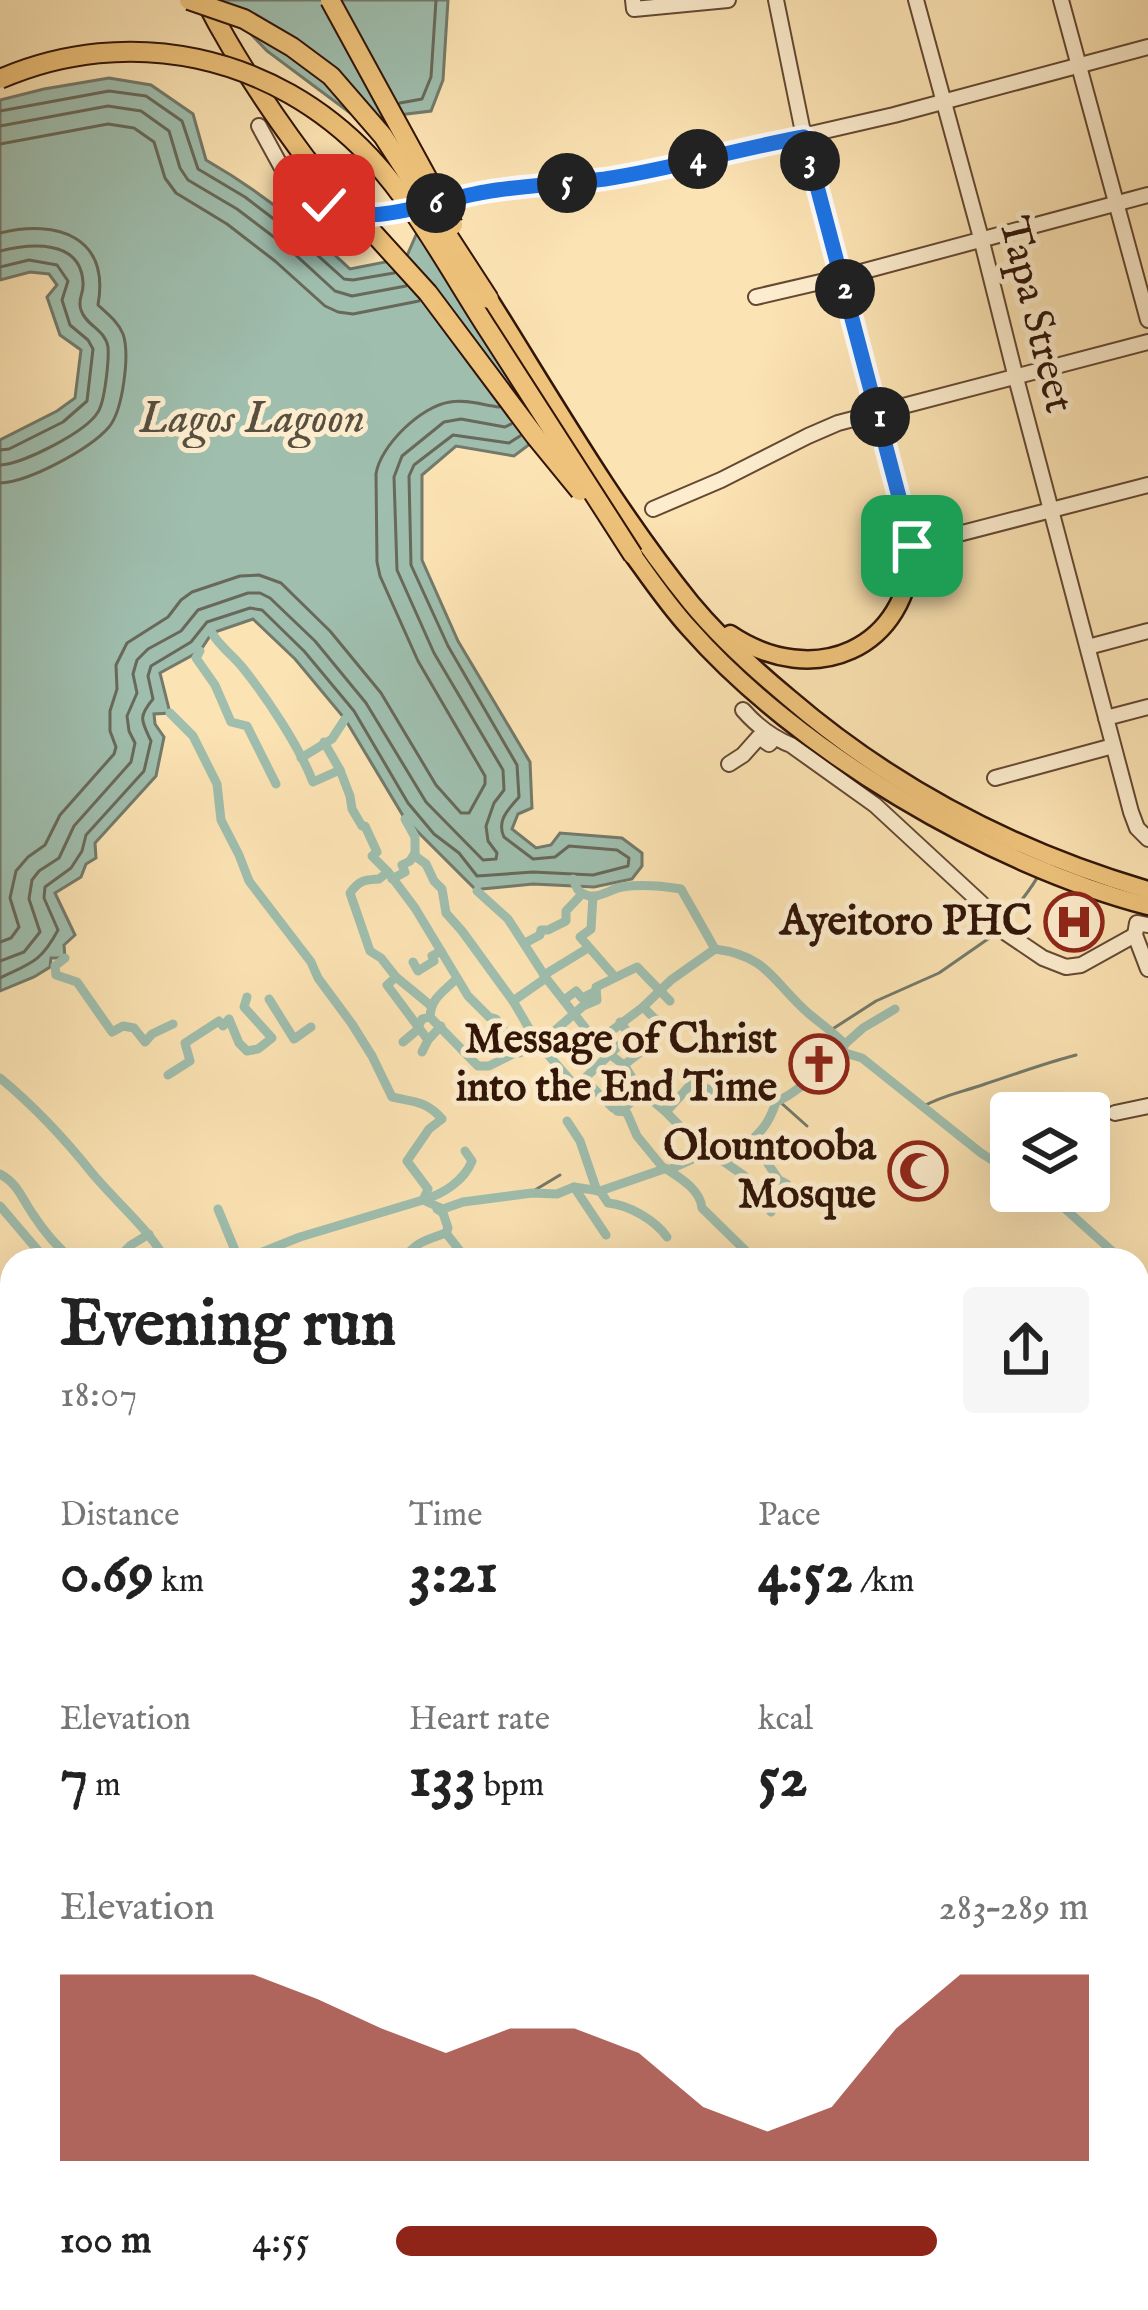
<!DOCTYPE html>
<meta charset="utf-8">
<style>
body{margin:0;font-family:"IM FELL English",serif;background:#f6f6f6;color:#222;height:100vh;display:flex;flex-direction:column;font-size:45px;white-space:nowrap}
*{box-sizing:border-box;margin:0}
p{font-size:39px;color:#767676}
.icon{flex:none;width:66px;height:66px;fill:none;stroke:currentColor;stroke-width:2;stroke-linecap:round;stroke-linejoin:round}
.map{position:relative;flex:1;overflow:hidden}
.drawer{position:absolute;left:0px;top:1248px;width:1149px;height:1062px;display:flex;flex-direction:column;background:#fff;border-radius:36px 36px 0 0;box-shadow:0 12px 48px #0002}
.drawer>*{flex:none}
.tools{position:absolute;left:990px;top:1092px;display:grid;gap:24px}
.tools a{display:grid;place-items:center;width:120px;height:120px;border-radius:12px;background:#fff;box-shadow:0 12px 48px #0002;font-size:60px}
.pin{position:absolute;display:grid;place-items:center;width:102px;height:102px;color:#fff;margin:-51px;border-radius:24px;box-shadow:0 6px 18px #0006}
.km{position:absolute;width:60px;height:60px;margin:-30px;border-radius:50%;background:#222;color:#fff;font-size:33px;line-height:60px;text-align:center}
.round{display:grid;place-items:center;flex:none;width:126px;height:126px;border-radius:12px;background:#f6f6f6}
.overview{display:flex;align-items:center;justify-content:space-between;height:204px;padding:0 60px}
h1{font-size:66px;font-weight:700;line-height:90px}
.figures{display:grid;grid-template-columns:repeat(3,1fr);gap:18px;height:204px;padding:12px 60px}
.figures div{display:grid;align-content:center}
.figures b{font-size:60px;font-weight:700}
.figures small{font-size:33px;font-weight:400}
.figures p{font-size:33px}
.chart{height:336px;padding:24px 60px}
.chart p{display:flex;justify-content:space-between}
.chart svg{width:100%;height:216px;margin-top:12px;fill:#8f2418;opacity:.7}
ul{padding:0 60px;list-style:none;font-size:39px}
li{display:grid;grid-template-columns:192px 144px 1fr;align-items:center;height:90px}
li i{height:30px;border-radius:15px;background:#8f2418}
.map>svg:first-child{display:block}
</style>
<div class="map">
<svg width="1148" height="2310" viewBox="0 0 1148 2310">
<rect width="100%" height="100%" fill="#fce3b3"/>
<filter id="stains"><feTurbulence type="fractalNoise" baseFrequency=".00167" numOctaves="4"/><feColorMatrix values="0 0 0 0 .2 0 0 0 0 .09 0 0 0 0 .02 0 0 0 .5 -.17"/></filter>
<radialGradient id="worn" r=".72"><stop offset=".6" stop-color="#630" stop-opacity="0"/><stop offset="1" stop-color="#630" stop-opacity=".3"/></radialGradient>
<!-- green -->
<path fill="#c1c38b" stroke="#786c49" stroke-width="3" d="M0 1961 12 1983V2155L0 2138Z"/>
<!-- water -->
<g fill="#9fbeae" stroke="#737a6b" stroke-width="3">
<path d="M219 0H448L443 80 431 111 382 117 365 124 267 51Z"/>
<path d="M109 78 151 85 193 114 206 160C260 191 305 227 350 269L406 258 430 203 566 417 514 456 456 446 422 475V560L458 641 530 762 532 808 518 814 512 829 536 848 551 845 560 833 622 838 642 853V866L632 879 594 887 533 884 482 889 477 891 405 819 345 719 295 659 253 619 212 633 200 651 160 673 170 713 154 714 155 724 164 737 156 776 95 843 96 858 86 864 81 877 55 893 75 935 64 945 65 958H51L50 967 34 977 0 991V440L57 411 75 398 81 350 60 335 47 297 57 285 49 274 30 272 0 280V100L44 89Z"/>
</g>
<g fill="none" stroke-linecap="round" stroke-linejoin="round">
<!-- shore -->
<g stroke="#68695a" stroke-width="3">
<path d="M400 103 422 99 431 77 436 0"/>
<path d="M0 111 109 91 146 96 182 121 198 169 245 197 296 236 344 279 353 280 394 273"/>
<path d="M0 126 108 106 141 111 169 131 180 168 188 180 237 209 287 247 335 291 352 296 406 286"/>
<path d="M0 144 108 124 134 128 154 142 165 178 176 193 227 224 275 261 325 306 338 312 353 314 419 301"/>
<path d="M0 233C58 219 110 237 98 305 108 314 118 322 123 334 130 354 123 410 109 427 90 449 29 482 0 483"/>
<path d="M0 251C29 244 81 238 83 283 84 294 77 299 81 310 86 326 105 329 108 347 109 360 105 401 98 412 86 432 23 464 0 465"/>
<path d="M0 267 29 260 57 265 68 281 62 300 70 325 88 340 93 349 87 401 63 422 9 449 0 450"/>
<path d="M0 942 11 938 19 927 10 898 16 871 28 857 45 845 60 815 114 754 116 747 110 731V711L117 689 116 665 127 643 168 617 181 600 192 592 240 576 259 575 281 583 330 631 381 693 436 785 461 813H469L485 784V776L418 661 380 576 377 562 376 474C380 446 421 406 450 402 465 399 483 405 499 407"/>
<path d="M0 961 24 952 40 932 29 899 32 880 39 871 59 858 74 826 131 762 135 743 129 731 127 716 137 693 133 674 137 660 148 649 181 631 198 610 248 593H260L270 598 315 641 366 703 426 802 483 860 496 859 497 853 488 841 486 826 494 803 504 790 503 770 434 653 397 570 394 477 402 456 444 422 461 419 505 427 511 424"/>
<path d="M0 978C31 963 41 962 58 930L44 898 45 887 71 868 82 851 86 835 144 771 151 741C141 720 138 717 153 699L148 676 151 666 191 642 207 622 250 608 262 610 304 651 354 711 408 803 434 834 459 853 477 876 533 872 593 875 628 866 629 858 617 850 569 846 555 857 533 859 504 837C496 820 509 809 519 797L517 765 448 646 411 565 409 476 414 465 453 435 509 443 520 436"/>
</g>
<!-- stream -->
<g stroke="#737a6b" stroke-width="3">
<path d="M1005 925C1014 906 1030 893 1039 874"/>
<path d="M831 1030 876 1001 939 973 998 932"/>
<path d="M779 1101 807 1126"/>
<path d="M922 1107C943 1095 963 1092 985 1084 1016 1074 1045 1063 1076 1055"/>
<path d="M530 1193 560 1175"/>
<path d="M255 2298 259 2310"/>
</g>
<!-- canal -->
<g stroke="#9fbeae" stroke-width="9">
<path d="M212 633C220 647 233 655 243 668 267 698 299 746 313 782L340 770"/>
<path d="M200 651 196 658 215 685 231 722 247 726 276 784"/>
<path d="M170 713 193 736 217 784 221 820 239 855 249 881 311 962 318 978 352 1024 372 1056 392 1097C414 1102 427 1101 442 1119L429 1129 407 1161 428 1189 423 1200"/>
<path d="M324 742 340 770 350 796 352 809 362 826H365L377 852 372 856 388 872 415 908 468 996 489 1017 496 1019 520 1053"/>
<path d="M301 758 332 739 345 719"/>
<path d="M405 819 415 837V856L426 864 434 881 442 889 446 913 462 931 513 1001 537 1042 578 1089"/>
<path d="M388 872 379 879C366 880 360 879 350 893L370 951 381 958 396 977 430 1005"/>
<path d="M392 879 405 872 402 865 410 861 415 853"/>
<path d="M573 879C576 885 576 891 584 894 596 901 610 889 622 887 641 884 662 886 681 889L715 949C768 956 772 981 808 1013 820 1023 833 1032 845 1044L842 1052 862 1058 981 1153 1011 1172"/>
<path d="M477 891 508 919 546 978 601 1048 624 1065 640 1090 666 1112 706 1153"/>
<path d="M593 896 591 929 580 937 615 977"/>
<path d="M525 943 540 935 541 930H548L566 921V911L582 894"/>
<path d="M65 958 55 966 56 975 77 982 112 1032 123 1026 134 1028 145 1042 152 1034 173 1024"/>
<path d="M413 962 418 971 434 961 432 956 441 951"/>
<path d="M544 975 588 948"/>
<path d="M396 977 387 985 428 1040"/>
<path d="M269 999 294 1039 311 1027"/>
<path d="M564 1000 576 991 582 998 596 991"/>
<path d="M513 1001 546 978"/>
<path d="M643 1007 654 1018 669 1026"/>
<path d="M430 1017 478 1066H489L537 1042"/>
<path d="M551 1034 583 1006 597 1000 596 987 637 967 670 1001"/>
<path d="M598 1041 643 1007 671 980 715 949"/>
<path d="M403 1042 416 1031 422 1019 430 1017C431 997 444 992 457 978"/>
<path d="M845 1044 863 1028 895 1009"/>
<path d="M422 1052 428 1040 441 1026"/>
<path d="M624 1065 647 1047"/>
<path d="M168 1075 190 1061 185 1043 219 1021 223 1026 229 1019 239 1043 247 1051 258 1049 272 1038 244 1007 247 997"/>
<path d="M0 1078C35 1107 64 1138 92 1173 117 1203 146 1226 166 1260"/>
<path d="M584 1079 630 1035 620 1022"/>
<path d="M692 1083 708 1071"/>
<path d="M570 1096 584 1079 613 1108 627 1113 637 1136 664 1169"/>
<path d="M666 1112 692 1083C708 1087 720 1097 733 1099"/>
<path d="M567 1121 580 1141 597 1191"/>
<path d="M748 1144 753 1142 779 1180 787 1184"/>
<path d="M720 1159 746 1177 771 1212"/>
<path d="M665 1168C680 1178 700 1189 702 1208L755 1260"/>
<path d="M0 1174C18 1184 21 1197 32 1213 43 1230 58 1248 73 1260"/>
<path d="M574 1187 606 1235"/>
<path d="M600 1191 608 1203C629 1205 655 1220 667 1237"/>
<path d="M1039 1191 1062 1206 1122 1260"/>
<path d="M423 1200C443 1194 464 1181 472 1161L465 1151"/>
<path d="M0 1206 46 1260"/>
<path d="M218 1209 239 1260"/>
<path d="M437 1209 443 1213 448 1228 446 1233 467 1260"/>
<path d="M116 1260 131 1245 149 1234"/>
<path d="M242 1260 300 1237 423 1200 443 1209 463 1202 532 1193 557 1194 574 1187 600 1191 664 1169H671L706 1153 732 1158C753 1137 766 1133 776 1102 799 1092 821 1068 842 1052"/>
<path d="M403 1260C416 1241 427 1240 446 1233"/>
<path d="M1137 1274 1148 1284"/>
<path d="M0 1316 12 1327"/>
<path d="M0 1386 12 1394"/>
<path d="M0 1418 5 1417 12 1409"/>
<path d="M0 1441 5 1431"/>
<path d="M0 1505 12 1511"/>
<path d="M0 1529 12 1532"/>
<path d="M0 1569 12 1545"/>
<path d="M0 1838 12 1829"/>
</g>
<!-- river -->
<path stroke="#9fbeae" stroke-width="16" d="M619 1108 640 1090"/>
<defs>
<g id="minor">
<path d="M633 0 634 9 728 0"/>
<path d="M776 0 804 137 912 546 1148 485"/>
<path d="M916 0 981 238 1016 378 1131 812 1137 828 1148 839"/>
<path d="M1061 0 1148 320"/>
<path d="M259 126 283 170 294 183 336 213 346 216 401 211 485 192 606 179 658 169 894 115 1148 47"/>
<path d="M756 297 842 277 1148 195"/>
<path d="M653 509 721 480 808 436 838 423 1148 342"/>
<path d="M1088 647 1148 631"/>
<path d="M743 710C757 726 771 737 791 745L875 805 981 903 1006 933 1043 958 1066 967 1081 965 1135 935"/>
<path d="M1106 718 1148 707"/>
<path d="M729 764 743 755 759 737 769 744 771 742"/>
<path d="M995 778 1113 746"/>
<path d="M1148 925 1137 923 1135 935 1148 969"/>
<path d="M1115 1113 1148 1106"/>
<path d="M1137 1408 1148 1406"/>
<path d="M1137 1446 1148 1495"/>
<path d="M1137 1848 1148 1847"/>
<path d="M1137 2032 1148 1958"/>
<path d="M1137 2067 1148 2074"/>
<path d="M1137 2122 1148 2131"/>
<path d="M1137 2219 1148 2225"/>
<path d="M0 2264 12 2291"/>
<path d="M457 2298 460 2310"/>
<path d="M551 2298 554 2310"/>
<path d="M663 2298 673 2310"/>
<path d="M1088 2298 1112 2310"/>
<path d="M74 2310 98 2298"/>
<path d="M888 2310 899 2298"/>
</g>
<g id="major">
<path d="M489 299C553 401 615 509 691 603 720 638 754 669 789 698 895 789 1015 851 1148 890"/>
<path d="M633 555C651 580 668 605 689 628 797 751 990 865 1148 906"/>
<path d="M730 634C813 690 910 650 912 546"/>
</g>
<path id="highway" d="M205 0C234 57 269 109 307 160"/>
</defs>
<!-- minor casing -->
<use href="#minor" stroke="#634832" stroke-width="18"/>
<!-- major casing -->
<use href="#major" stroke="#301407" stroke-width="21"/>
<!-- highway casing -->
<use href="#highway" stroke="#301407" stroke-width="22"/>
<!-- minor -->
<use href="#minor" stroke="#fdedce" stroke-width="14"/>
<!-- major -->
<use href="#major" stroke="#eec27a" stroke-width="16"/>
<!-- highway -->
<use href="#highway" stroke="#eec27a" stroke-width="18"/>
<defs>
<g id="highway-bridge">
<path d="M189 0 244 19 292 47 331 76 383 136 489 299"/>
<path d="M330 0 453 225"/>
<path d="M0 79C129 23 274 55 370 157 416 206 452 274 489 331 537 405 585 480 633 555"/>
<path d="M307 160 428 293 535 436 580 491"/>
</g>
</defs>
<!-- highway-bridge casing -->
<use href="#highway-bridge" stroke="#301407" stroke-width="22" stroke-linecap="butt"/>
<!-- highway-bridge -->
<use href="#highway-bridge" stroke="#eec27a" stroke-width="18"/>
</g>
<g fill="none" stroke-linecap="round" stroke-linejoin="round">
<defs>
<path id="route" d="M324 205C365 231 440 199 485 192 525 185 565 184 605 179 672 169 737 149 804 137L912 546"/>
</defs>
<!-- route casing -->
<use href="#route" stroke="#fff" stroke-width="24"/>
<!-- route -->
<use href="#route" stroke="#1a73e8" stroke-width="15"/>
</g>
<!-- icons -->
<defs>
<symbol id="hospital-ring" viewBox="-11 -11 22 22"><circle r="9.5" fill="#fdedce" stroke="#8f2418" stroke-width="1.5"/><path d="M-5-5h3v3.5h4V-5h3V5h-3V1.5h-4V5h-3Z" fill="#8f2418"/></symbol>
<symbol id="church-ring" viewBox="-11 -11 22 22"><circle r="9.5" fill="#fdedce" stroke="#8f2418" stroke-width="1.5"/><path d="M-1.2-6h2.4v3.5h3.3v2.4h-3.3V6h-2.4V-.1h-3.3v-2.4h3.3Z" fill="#8f2418"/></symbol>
<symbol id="mosque-ring" viewBox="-11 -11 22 22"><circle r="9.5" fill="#fdedce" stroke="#8f2418" stroke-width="1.5"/><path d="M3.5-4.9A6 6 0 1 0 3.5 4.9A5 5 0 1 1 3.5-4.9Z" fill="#8f2418"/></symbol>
</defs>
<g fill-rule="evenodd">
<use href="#hospital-ring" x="1041" y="889" width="66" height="66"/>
<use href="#church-ring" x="786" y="1031" width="66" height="66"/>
<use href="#mosque-ring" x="885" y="1138" width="66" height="66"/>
</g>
<g text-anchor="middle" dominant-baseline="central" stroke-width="10" stroke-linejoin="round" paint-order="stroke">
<!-- street labels -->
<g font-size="42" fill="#301407" stroke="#fdedce">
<text transform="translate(1035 315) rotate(76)">Tapa Street</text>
</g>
<!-- poi labels -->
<g font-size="42" font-weight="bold" fill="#301407" stroke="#fdedce" text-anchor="end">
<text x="1032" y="922">Ayeitoro PHC</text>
<text x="777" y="1040">Message of Christ<tspan x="777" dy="48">into the End Time</tspan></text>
<text x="876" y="1147">Olountooba<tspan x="876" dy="48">Mosque</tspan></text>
</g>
<!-- water labels -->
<g font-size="45" font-style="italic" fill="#575041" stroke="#fdedce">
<text x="252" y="419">Lagos Lagoon</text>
</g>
</g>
<rect width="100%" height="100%" filter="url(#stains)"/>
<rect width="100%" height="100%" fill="url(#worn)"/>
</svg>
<div class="tools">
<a><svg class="icon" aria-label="layers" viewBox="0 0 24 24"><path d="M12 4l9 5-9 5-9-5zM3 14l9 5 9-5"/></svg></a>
</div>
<div class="pin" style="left:912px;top:546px;background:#1e9e55"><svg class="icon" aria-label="arrive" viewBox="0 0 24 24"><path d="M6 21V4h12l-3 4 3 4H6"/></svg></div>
<div class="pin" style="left:324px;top:205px;background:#d93025"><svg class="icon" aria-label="check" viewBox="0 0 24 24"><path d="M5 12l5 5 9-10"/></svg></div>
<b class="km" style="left:880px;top:417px">1</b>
<b class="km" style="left:845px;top:289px">2</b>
<b class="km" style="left:810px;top:161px">3</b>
<b class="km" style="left:698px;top:159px">4</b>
<b class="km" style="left:567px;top:183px">5</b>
<b class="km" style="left:436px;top:203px">6</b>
<section class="drawer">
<div class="overview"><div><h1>Evening run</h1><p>18:07</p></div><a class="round"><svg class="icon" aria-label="share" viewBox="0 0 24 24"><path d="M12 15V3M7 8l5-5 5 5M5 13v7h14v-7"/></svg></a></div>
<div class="figures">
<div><p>Distance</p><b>0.69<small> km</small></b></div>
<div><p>Time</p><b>3:21</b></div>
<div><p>Pace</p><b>4:52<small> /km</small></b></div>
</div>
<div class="figures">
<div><p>Elevation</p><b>7<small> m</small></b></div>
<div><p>Heart rate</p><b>133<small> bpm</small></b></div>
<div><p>kcal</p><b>52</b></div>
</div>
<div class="chart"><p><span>Elevation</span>283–289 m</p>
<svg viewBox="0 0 160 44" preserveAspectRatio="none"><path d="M0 44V6L10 6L20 6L30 6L40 11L50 17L60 22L70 17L80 17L90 22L100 33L110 38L120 33L130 17L140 6L150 6L160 6V44z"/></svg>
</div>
<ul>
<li><b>100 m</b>4:55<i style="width:78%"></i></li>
</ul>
</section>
</div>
